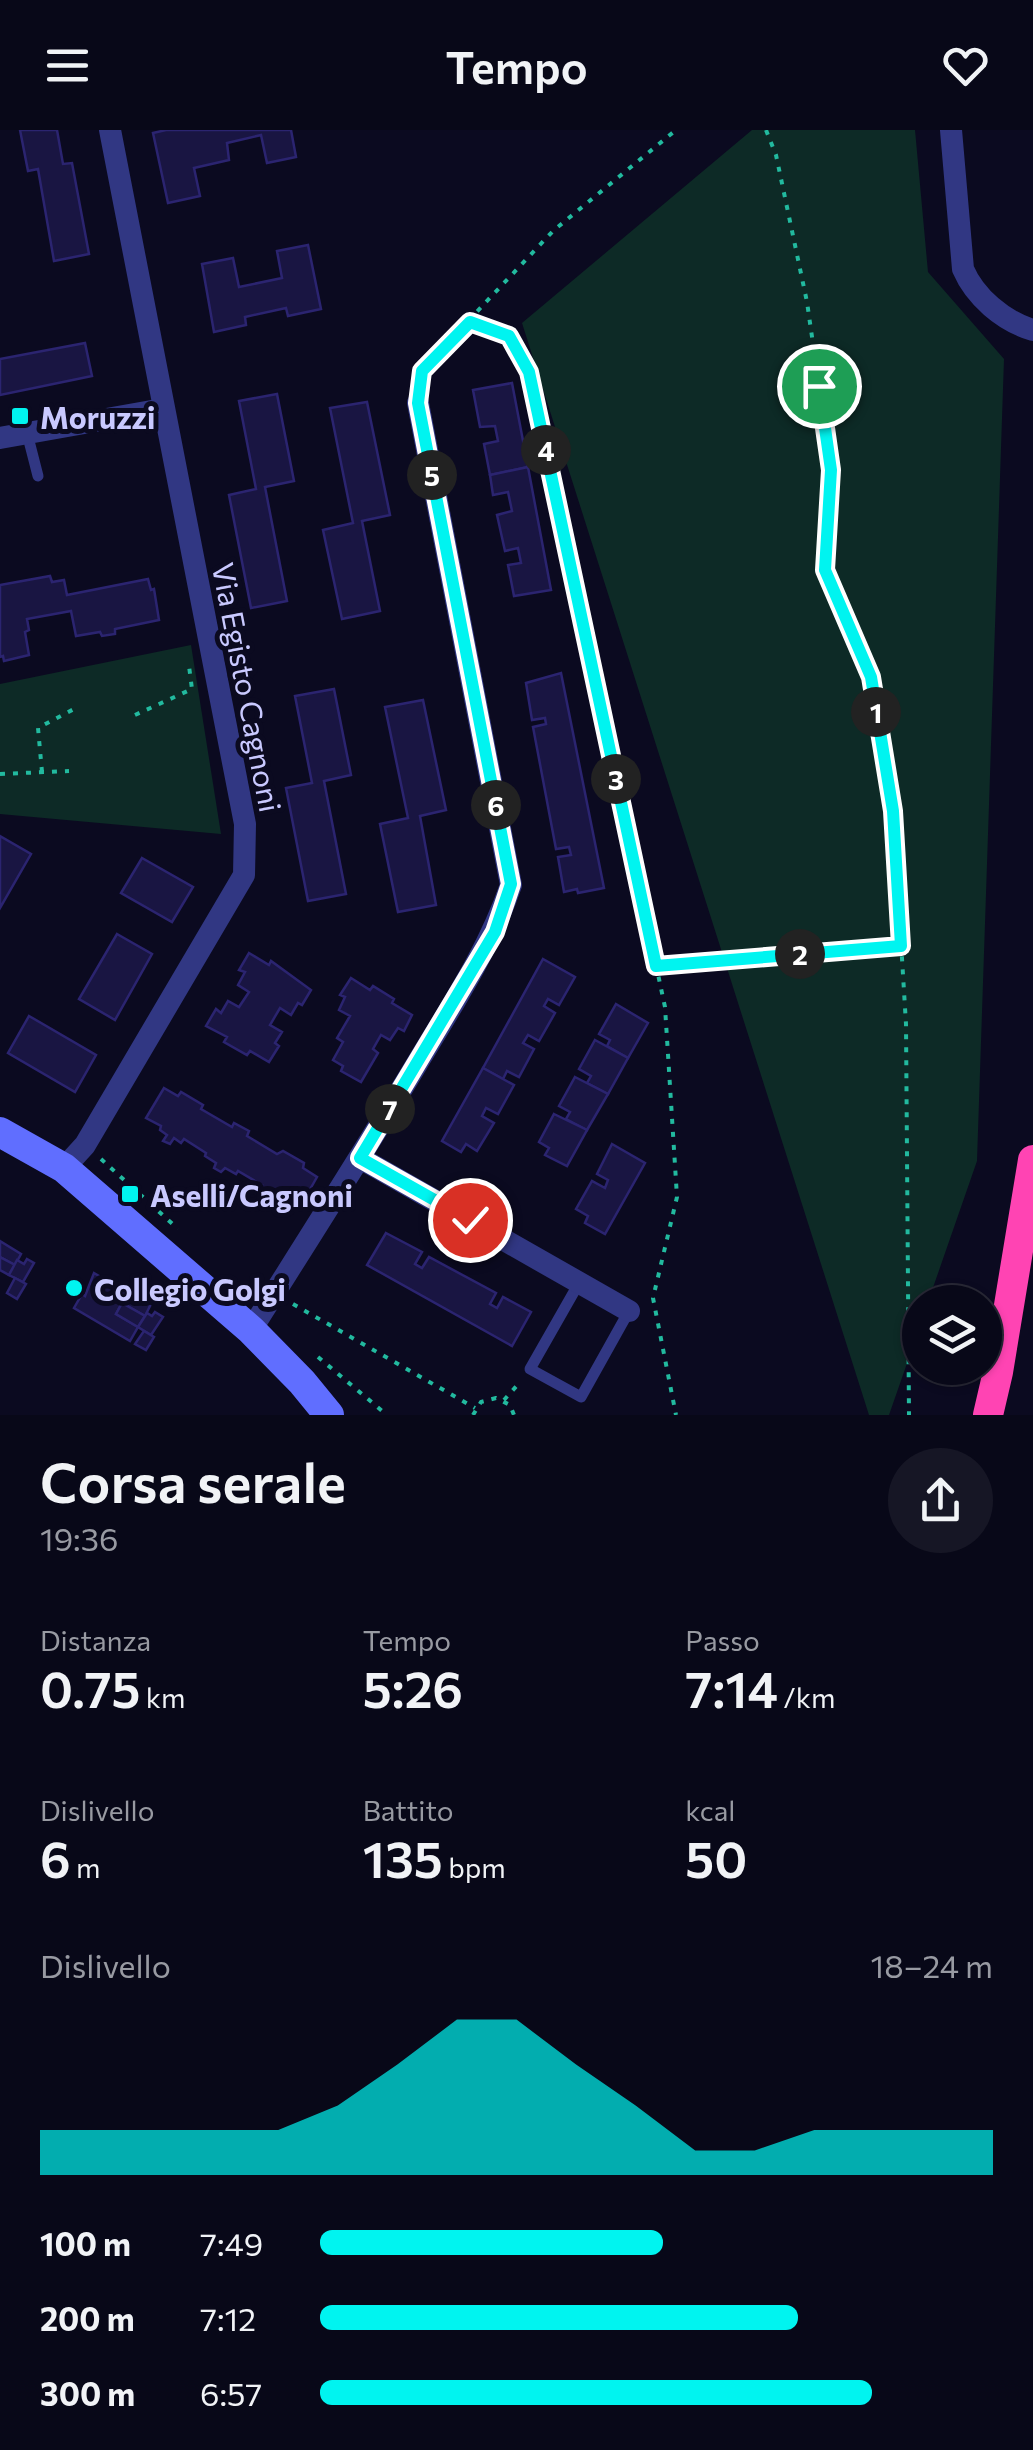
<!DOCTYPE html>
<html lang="it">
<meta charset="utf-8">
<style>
body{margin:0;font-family:Commissioner,sans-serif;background:#161625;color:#f1f3f6;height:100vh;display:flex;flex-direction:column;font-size:38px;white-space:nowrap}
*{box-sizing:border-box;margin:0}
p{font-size:32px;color:#989aa2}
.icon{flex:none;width:55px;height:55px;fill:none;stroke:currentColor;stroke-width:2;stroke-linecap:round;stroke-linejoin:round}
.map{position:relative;height:1285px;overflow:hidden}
.panel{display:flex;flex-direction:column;background:#080818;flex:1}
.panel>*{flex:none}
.buttons{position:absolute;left:902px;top:1155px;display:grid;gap:20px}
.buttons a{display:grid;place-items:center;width:100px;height:100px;border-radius:50%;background:#080818;box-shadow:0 2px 8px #0004,0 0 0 2px #292937;font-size:50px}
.pin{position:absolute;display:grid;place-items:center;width:85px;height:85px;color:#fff;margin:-42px;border:5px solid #fff;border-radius:50%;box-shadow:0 2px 10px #0007}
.km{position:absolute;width:50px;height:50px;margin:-25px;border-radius:50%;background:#222;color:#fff;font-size:28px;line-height:50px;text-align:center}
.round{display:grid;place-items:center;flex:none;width:105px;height:105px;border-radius:52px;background:#161625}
.overview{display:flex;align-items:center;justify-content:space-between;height:170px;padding:0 40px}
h1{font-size:55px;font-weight:600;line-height:75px}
.figures{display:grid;grid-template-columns:repeat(3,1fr);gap:15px;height:170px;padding:10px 40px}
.figures div{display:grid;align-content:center}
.figures b{font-size:50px;font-weight:600}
.figures small{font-size:28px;font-weight:400}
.figures p{font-size:28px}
.chart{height:280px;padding:20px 40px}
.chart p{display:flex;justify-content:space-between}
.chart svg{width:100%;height:180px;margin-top:10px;fill:#00f4f0;opacity:.7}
ul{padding:0 40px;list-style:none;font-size:32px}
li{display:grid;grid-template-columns:160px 120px 1fr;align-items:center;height:75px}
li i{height:25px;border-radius:12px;background:#00f4f0}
header{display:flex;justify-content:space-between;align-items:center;height:130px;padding:0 40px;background:#080818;font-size:45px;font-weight:600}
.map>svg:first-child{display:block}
</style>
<header><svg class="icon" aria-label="menu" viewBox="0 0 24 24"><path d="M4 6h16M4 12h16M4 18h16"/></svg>Tempo<svg class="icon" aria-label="heart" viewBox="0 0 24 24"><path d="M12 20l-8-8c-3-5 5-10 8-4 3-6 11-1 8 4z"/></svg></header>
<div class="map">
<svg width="1033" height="1285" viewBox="0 0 1033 1285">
<rect width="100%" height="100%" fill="#0b0a20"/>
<!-- green -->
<g fill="#0d2a26">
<path d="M752 0H915L928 142 1004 229 977 1031 928 1172H920V1196L889 1285H869L522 193Z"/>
<path d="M191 515 221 704 0 684V554Z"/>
</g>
<!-- building -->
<g fill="#191542" stroke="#2b2470" stroke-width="2.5">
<path d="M20 0H57L63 34 72 33 89 124 54 131 38 39 28 41Z"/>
<path d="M166 0H291L296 27 267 33 261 5 227 13 229 30 194 38 200 66 168 73 153 3Z"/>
<path d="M308 115 321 179 288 186 286 178 245 187 246 195 214 202 202 134 233 128 239 157 282 148 277 121Z"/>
<path d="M85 213 92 246 0 265V229Z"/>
<path d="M512 253 528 337 490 345 484 314 498 311 495 296 480 297 473 260Z"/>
<path d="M277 264 294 351 265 357 287 471 251 478 229 365 256 359 239 271Z"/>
<path d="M367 272 390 385 362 391 380 481 342 489 323 400 353 393 330 278Z"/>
<path d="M528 337 551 460 514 466 508 435 521 433 518 418 505 421 497 385 512 381 508 362 493 365 490 345Z"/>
<path d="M50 446 52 452 64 450 67 465 148 449 151 460 154 459 159 490 115 499V504L102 506 100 502 76 506 71 481 27 489 29 500 25 502 29 525 4 531 3 526 0 527V455Z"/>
<path d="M561 543 604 758 578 763 577 759 564 762 558 727 571 725 569 717 556 719 533 597 546 594 545 588 532 590 526 553Z"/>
<path d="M334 559 351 645 324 651 346 764 308 771 286 658 312 653 295 566Z"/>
<path d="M423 570 446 680 420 686 436 775 398 782 380 694 408 688 385 577Z"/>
<path d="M0 706 31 724 0 778Z"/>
<path d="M142 728 193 757 172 792 121 763Z"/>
<path d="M117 804 152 824 115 890 79 869Z"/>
<path d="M249 823 269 835 271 831 311 860 302 875 298 873 291 885 280 878 270 895 282 902 275 913 279 916 269 932 250 921 247 925 224 912 227 907 206 896 216 879 221 883 228 871 239 877 249 862 238 855 245 842 239 840Z"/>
<path d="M543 829 575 847 559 875 548 869 544 876 555 883 539 911 528 905 523 913 534 919 519 947 507 941 503 949 483 938Z"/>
<path d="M351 848 370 860 373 856 394 869 392 873 412 885 404 901 398 898 390 910 381 905 373 919 378 923 361 952 341 941 343 936 333 930 343 912 337 908 350 886 339 880 345 867 340 865Z"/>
<path d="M616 874 648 893 628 928 607 916 610 910 599 904Z"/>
<path d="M29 886 96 925 75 962 8 923Z"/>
<path d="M595 910 628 928 608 964 587 953 591 946 579 939Z"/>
<path d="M483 938 514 955 498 984 486 978 482 986 494 993 477 1021 466 1014 461 1022 442 1011Z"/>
<path d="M575 947 608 964 587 1000 566 989 570 982 559 976Z"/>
<path d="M164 958 178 966 181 962 203 975 201 979 232 997 234 993 249 1001 247 1006 277 1024 283 1021 304 1033 303 1038 317 1047 300 1077 275 1067 268 1071 265 1069 267 1062 261 1058 262 1055 238 1041 236 1044 225 1038 221 1042 214 1038 216 1033 205 1026 206 1023 184 1009 181 1013 174 1008 170 1014 163 1011 167 1005 160 1000 161 996 146 988Z"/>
<path d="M554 984 587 1000 567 1036 545 1025 549 1018 539 1012Z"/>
<path d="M612 1014 645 1033 605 1104 585 1093 588 1086 576 1079 592 1051 605 1058 608 1050 597 1044Z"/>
<path d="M386 1103 422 1122 415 1134 422 1138 429 1127 496 1163 490 1174 497 1178 503 1167 531 1182 512 1216 367 1135Z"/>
<path d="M0 1111 21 1124 15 1135 0 1127Z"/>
<path d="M0 1127 15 1135 9 1145 0 1140Z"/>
<path d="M27 1129 34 1133 23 1152 9 1145 17 1130 24 1134Z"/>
<path d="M94 1143 150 1176 145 1186 122 1173 116 1184 138 1197 130 1211 74 1178 82 1164 85 1166Z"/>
<path d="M15 1148 26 1154 17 1169 7 1163Z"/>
<path d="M122 1173 145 1186 138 1197 116 1184Z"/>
<path d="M155 1182 163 1187 151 1205 138 1197 147 1183 152 1186Z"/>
<path d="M144 1201 154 1207 146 1220 135 1214Z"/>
</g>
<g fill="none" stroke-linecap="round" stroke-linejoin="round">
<!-- path -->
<g stroke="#22ba9f" stroke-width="4" stroke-dasharray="5 8" stroke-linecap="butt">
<path d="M766 0 776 25 807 172 831 339 825 440 871 547 893 681 906 894 909 1285"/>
<path d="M469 192 509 206 529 242 665 877 677 1067 653 1168 676 1285"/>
<path d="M421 250V241L553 101 676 0"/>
<path d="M135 585 192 559 189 536"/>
<path d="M42 642 38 598 74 579"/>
<path d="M0 644 69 641"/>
<path d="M656 837 901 816"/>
<path d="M101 1029 178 1099"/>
<path d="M293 1174 475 1278"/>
<path d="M318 1227 387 1285"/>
<path d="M504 1270 521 1251"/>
<path d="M473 1285 481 1272 496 1268 510 1275 514 1285"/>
</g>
<!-- lane -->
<g stroke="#313783" stroke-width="11">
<path d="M27 303 38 346"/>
<path d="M579 1153 530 1239 581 1267 629 1181"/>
</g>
<!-- street -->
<g stroke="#313783" stroke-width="22">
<path d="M951 0 963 139C975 167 1003 191 1033 200"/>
<path d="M0 308 163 279"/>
<path d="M360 1028 629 1181"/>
<path d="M64 1038 85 1015 244 745 245 694 110 0"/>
<path d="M251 1200C307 1111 364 1022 418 932 453 874 489 819 511 755L418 273"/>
</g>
<!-- secondary -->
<path stroke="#606eff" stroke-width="30" d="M0 1002 64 1038 251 1200 302 1252 329 1285"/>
<!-- highway -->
<path stroke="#ff44b3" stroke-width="30" d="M988 1285 998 1242 1033 1030"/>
</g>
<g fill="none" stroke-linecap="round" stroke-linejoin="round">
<defs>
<path id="route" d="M470 1090 360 1028 495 802 511 754 418 273 422 241 470 192 509 206 529 242 656 836 901 816 893 681 871 547 825 440 831 340 819 256"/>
</defs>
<!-- route casing -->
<use href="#route" stroke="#fff" stroke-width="20"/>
<!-- route -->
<use href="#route" stroke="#00f4f0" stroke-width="12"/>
</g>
<!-- markers -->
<g fill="#00f4f0" stroke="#0b0a20" stroke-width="4">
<rect x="10" y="276" width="20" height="20" rx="5"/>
<rect x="120" y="1054" width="20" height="20" rx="5"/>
<circle cx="74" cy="1158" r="10"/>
</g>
<g text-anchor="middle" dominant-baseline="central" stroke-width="10" stroke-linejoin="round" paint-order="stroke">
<!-- poi labels -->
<g font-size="30" font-weight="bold" fill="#c9c9ff" stroke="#0b0a20" text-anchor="start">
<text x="40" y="286">Moruzzi</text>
<text x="150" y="1064">Aselli/Cagnoni</text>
<text x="94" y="1158">Collegio Golgi</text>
</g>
<!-- street labels -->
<g font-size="30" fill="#c9c9ff" stroke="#0b0a20">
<text transform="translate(248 557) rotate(79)">Via Egisto Cagnoni</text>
</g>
</g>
</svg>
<div class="buttons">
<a><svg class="icon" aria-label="layers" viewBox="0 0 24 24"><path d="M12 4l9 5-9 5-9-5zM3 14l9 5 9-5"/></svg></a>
</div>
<div class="pin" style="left:819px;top:256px;background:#1e9e55"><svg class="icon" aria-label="arrive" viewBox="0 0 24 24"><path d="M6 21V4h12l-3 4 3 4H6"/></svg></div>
<div class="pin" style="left:470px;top:1090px;background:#d93025"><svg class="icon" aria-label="check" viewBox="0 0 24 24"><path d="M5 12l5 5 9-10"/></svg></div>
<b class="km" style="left:876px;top:582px">1</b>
<b class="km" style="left:800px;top:824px">2</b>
<b class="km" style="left:616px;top:649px">3</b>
<b class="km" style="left:546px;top:320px">4</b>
<b class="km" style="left:432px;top:345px">5</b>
<b class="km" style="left:496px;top:675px">6</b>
<b class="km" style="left:390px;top:979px">7</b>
</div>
<section class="panel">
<div class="overview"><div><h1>Corsa serale</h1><p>19:36</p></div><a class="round"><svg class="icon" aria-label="share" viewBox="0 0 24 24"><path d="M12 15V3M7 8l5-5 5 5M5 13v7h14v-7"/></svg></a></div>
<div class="figures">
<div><p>Distanza</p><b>0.75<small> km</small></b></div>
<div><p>Tempo</p><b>5:26</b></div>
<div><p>Passo</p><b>7:14<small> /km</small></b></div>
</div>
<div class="figures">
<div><p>Dislivello</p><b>6<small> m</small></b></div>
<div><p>Battito</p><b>135<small> bpm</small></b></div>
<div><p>kcal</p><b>50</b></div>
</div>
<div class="chart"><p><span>Dislivello</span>18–24 m</p>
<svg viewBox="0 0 160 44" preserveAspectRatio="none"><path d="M0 44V33L10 33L20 33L30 33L40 33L50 27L60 17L70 6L80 6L90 17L100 27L110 38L120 38L130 33L140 33L150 33L160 33V44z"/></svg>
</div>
<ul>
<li><b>100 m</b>7:49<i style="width:51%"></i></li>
<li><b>200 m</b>7:12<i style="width:71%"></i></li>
<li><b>300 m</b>6:57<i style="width:82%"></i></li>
</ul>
</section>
